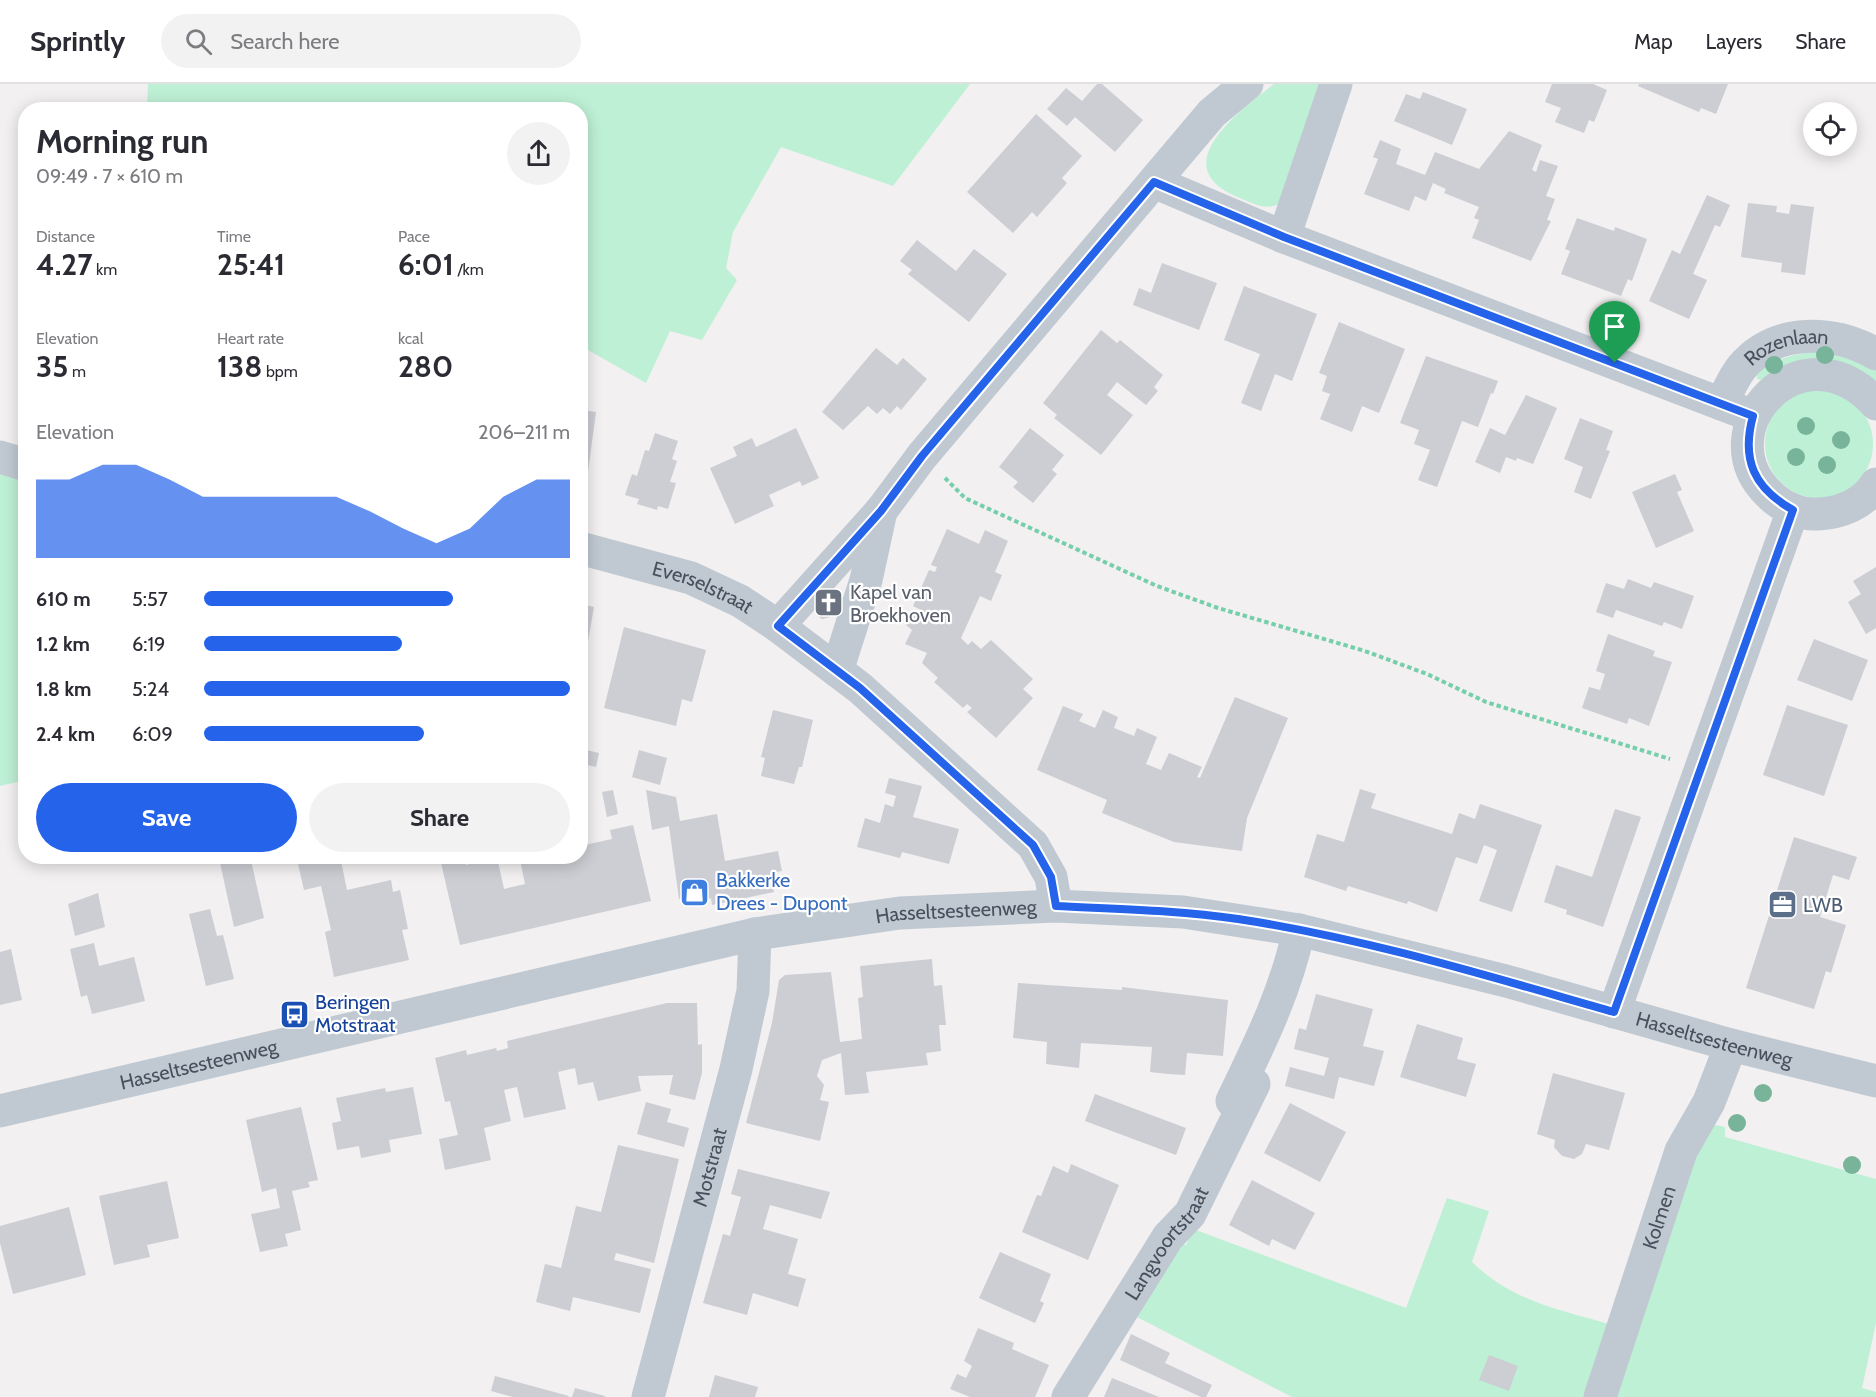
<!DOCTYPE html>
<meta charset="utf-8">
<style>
body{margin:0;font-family:Cabin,sans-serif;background:#f2f2f3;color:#2b2b33;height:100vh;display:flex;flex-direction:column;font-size:22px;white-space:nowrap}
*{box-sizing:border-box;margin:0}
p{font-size:20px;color:#7c7c81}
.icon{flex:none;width:33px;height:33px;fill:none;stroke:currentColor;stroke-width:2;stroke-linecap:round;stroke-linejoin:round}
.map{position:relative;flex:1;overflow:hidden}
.drawer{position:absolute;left:18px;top:18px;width:570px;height:762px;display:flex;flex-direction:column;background:#fff;border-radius:24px;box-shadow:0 3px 15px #0003}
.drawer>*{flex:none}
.buttons{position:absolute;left:1803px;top:18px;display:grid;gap:12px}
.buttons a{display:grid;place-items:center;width:54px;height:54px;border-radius:50%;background:#fff;box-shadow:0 3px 15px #0003;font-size:30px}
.pin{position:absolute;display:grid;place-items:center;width:51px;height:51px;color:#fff;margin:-62px -26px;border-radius:50% 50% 50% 0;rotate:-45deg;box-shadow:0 0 6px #0007}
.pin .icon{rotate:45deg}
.round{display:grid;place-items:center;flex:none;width:63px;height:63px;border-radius:32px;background:#f2f2f3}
.head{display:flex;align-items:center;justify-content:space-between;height:102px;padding:0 18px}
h1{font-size:33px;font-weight:700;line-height:45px}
.metrics{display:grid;grid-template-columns:repeat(3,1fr);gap:9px;height:102px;padding:6px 18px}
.metrics div{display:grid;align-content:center}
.metrics b{font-size:30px;font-weight:700}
.metrics small{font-size:16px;font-weight:400}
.metrics p{font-size:16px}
.chart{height:168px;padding:12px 18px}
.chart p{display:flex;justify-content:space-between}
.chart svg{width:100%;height:108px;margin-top:6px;fill:#2563eb;opacity:.7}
.primary-button{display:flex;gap:12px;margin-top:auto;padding:12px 18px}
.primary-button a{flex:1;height:69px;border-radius:36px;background:#2563eb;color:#fff;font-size:24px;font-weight:700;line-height:69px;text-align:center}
.primary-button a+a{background:#f2f2f3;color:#2b2b33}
ul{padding:0 18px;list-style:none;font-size:20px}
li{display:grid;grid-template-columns:96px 72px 1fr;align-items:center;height:45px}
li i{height:15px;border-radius:8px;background:#2563eb}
header{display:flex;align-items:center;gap:36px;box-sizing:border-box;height:84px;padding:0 30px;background:#fff;border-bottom:2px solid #e1e1e2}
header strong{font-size:28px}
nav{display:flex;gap:33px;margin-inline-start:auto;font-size:21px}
.search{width:420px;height:54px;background:#f2f2f3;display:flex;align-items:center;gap:15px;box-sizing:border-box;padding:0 21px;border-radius:33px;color:#7c7c81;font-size:22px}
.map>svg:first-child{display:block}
</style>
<header>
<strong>Sprintly</strong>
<div class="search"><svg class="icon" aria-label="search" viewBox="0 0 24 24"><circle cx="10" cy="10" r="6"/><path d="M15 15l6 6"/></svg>Search here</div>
<nav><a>Map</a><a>Layers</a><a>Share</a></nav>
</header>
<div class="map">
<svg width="1876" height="1313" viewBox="0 0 1876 1313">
<rect width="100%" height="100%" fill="#f2f0f0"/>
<!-- green -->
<g fill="#bef0d5">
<path d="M148 0H970L893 102 781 63 733 148 726 184 737 196 702 256 670 247 646 299 581 262 580 26 147 25Z"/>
<path d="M1274 0H1329L1279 120C1265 127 1253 119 1240 114 1162 83 1239 28 1274 0Z"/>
<path d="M1829 267 1876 286V299C1848 276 1810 267 1776 286 1770 290 1765 298 1757 295V289C1780 272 1801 268 1829 267Z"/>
<circle cx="1819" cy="360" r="54"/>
<path d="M0 387 26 395 25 696 0 702Z"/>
<path d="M1711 1040 1725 1043V1053L1876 1095V1239L1862 1304 1876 1308V1313H1610L1692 1061Z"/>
<path d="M1447 1114 1489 1127 1472 1178C1513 1218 1559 1225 1612 1241L1591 1313H1292L1131 1230 1177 1158 1186 1161 1193 1145 1406 1224Z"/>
</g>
<!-- building -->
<g fill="#ccced4">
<path d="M1097 0H1102L1143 36 1115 68 1075 33 1067 42 1047 25 1066 4 1082 17Z"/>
<path d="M1552 0H1593L1607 6 1594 38 1589 36 1584 49 1555 38 1561 24 1545 18Z"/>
<path d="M1639 0H1728L1716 30 1701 24 1699 28 1638 2Z"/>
<path d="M1423 8 1467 25 1452 61 1394 37 1406 10 1420 15Z"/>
<path d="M1036 30 1082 72 1062 94 1067 99 1037 133 1032 128 1013 149 967 108Z"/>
<path d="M1509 47 1542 61 1532 86 1536 88 1540 76 1558 82 1546 112 1555 115 1547 136 1551 137 1531 177 1472 154 1479 136 1474 134 1479 123 1444 109 1446 105 1433 99 1426 117 1415 112 1409 127 1364 110 1378 75 1373 73 1380 56 1401 65 1396 80 1425 91 1435 68 1479 85Z"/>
<path d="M1707 111 1730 121 1720 143 1715 141 1693 190 1707 196 1689 235 1649 217 1672 166 1680 170Z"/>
<path d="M1748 119 1777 122 1776 128 1789 130 1791 120 1814 123 1805 191 1781 188 1782 179 1741 173Z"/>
<path d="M1577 134 1614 147 1615 143 1647 155 1632 197 1628 195 1621 212 1561 190 1570 167 1565 165Z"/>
<path d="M917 156 956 187 974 165 1007 190 969 238 908 190 912 186 900 177Z"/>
<path d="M1162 179 1217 199 1199 246 1133 221 1139 204 1151 209Z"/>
<path d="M1244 202 1317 230 1292 297 1275 290 1261 327 1241 319 1260 270 1224 256Z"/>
<path d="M1339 238 1405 265 1379 329 1362 322 1352 348 1320 335 1330 310 1322 307 1327 292 1319 289Z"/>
<path d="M1101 246 1117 259 1120 256 1163 291 1154 303 1158 307 1146 321 1117 298 1107 311 1133 331 1101 371 1054 334 1057 331 1043 319Z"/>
<path d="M876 264 897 281 903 274 927 295 901 326 897 322 890 330 883 324 877 330 868 322 843 346 822 328Z"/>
<path d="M1426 272 1498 297 1493 310 1491 309 1478 343 1462 337 1437 403 1418 396 1430 366 1414 360 1419 346 1400 339Z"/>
<path d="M1526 311 1557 324 1533 380 1517 374 1516 377 1506 373 1500 389 1475 378 1490 344 1505 351Z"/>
<path d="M580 326 596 328 586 403 580 402Z"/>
<path d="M1580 334 1613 347 1606 366 1610 367 1591 415 1574 408 1583 383 1564 375Z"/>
<path d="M796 344 819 394 802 402 800 397 769 411 774 422 735 440 710 384 737 372 733 363 752 354 756 363Z"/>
<path d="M1030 344 1064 371 1052 386 1057 390 1033 419 1013 403 1018 398 999 383Z"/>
<path d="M655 349 678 357 672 375 677 377 670 398 676 399 668 425 658 422 657 426 637 420 639 415 625 411 632 390 637 392 645 366 649 367Z"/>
<path d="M1675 390 1682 406 1677 408 1694 447 1656 464 1632 408Z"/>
<path d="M947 445 979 460 985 446 1008 457 995 488 1002 491 991 517 980 512 961 554 968 561 972 557 981 565 991 556 1033 595 1023 605 1033 614 996 654 967 628 972 624 967 620 963 624 934 598 938 594 922 579 927 569 905 560 912 546 906 541 911 528 920 532 923 527 913 522 929 486 935 488 937 483 931 481Z"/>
<path d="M1876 483V544L1866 550 1848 518 1861 510 1853 497Z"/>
<path d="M1628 495 1651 504 1654 498 1694 512 1682 545 1664 538 1662 542 1616 526 1613 534 1596 528 1606 499 1624 505Z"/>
<path d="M830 507 840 514 845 513 830 533 822 535 816 530 815 523Z"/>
<path d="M580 520 594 523 585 575 580 574Z"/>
<path d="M624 543 706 566 692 618 682 615 676 642 604 624Z"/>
<path d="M1608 550 1655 567 1653 572 1672 578 1649 642 1629 634 1627 640 1582 624 1589 603 1600 606 1605 590 1596 587Z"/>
<path d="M1814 555 1868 576 1852 617 1797 596Z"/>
<path d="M1235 613 1288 634 1247 734 1242 767 1174 758 1102 729 1107 716 1037 686 1063 622 1083 630 1079 637 1095 644 1103 626 1118 633 1114 644 1134 652 1137 644 1157 653 1146 680 1161 686 1169 669 1202 683 1197 693 1200 694Z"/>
<path d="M1787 621 1848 641 1824 712 1763 691Z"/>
<path d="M773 626 813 636 802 683H799L794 700 761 692 765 674 761 673Z"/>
<path d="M582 665 599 669 596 683 580 679Z"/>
<path d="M639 666 667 674 660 701 632 693Z"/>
<path d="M889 694 922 702 913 733 959 745 949 780 902 768 900 774 857 763 865 734 880 739 885 720 893 723 896 712 885 709Z"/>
<path d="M1360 705 1376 710 1371 724 1452 750 1459 729 1475 735 1480 720 1542 741 1512 828 1479 817 1497 766 1484 761 1477 780 1456 773 1437 828 1408 817 1407 820 1348 802 1346 807 1304 793 1317 750 1344 758Z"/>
<path d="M613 706 618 730 607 733 602 708Z"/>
<path d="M646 706 676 713 680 737 717 730 725 777 778 767 782 787 770 789 774 808 712 821 711 814 694 818 687 813 679 815 669 742 652 746Z"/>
<path d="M1615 725 1641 733 1603 843 1566 830 1567 826 1544 818 1556 781 1592 793Z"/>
<path d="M633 741 651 817 460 861 441 779 464 774 466 781 497 773 504 805 525 800 520 776 531 772H580V762L612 755 610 746Z"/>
<path d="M1794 753 1857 773 1849 796 1833 791 1820 833 1846 841 1831 889 1826 887 1814 925 1746 904Z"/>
<path d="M250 772 264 834 234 843 220 779Z"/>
<path d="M332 772H340L347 806 391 796 393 808 400 806 408 845 402 846 409 876 334 893 325 848 331 846 321 802 304 806 298 780Z"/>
<path d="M98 809 105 843 75 852 68 820Z"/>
<path d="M210 825 217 852 223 851 234 895 206 902 189 830Z"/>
<path d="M94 859 99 882 134 873 145 917 92 930 87 911 81 913 70 865Z"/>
<path d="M11 865 22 916 0 921V868Z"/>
<path d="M932 875 934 902 942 901 946 941H939L941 967 926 969 928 981 866 988 869 1009 845 1011 841 969 822 976 817 992 824 1001 820 1016 829 1018 820 1057 746 1039 772 939 779 896 785 891 831 888 840 958 862 955 858 914 863 913 860 882Z"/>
<path d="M1018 899 1122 906V903L1228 916 1223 972 1187 969 1185 991 1168 990 1150 988 1152 963 1081 959 1079 984 1046 980 1047 958 1013 954Z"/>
<path d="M1316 910 1373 925 1363 962 1384 967 1374 1002 1339 993 1334 1015 1285 1002 1290 983 1324 992 1329 974 1294 965 1299 944 1306 946Z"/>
<path d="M667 919H697L698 961 702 960V989L695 1016 669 1010 673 991 638 992 641 1007 598 1017 593 998 578 1001 575 984 558 988 566 1025 524 1034 517 1003 504 1006 511 1037 484 1044 491 1076 445 1086 439 1055 458 1051 450 1017 445 1018 435 974 466 966 467 971 496 964 497 967 508 964 507 957Z"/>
<path d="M1417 940 1463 954 1457 975 1476 980 1466 1013 1400 993Z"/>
<path d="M1553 989 1625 1009 1609 1066 1586 1060 1582 1070 1574 1075 1562 1072 1554 1063 1555 1056 1537 1050Z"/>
<path d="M413 1003 422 1050 389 1056 391 1068 361 1074 359 1062 337 1066 332 1039 341 1037 336 1014 385 1004 386 1008Z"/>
<path d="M1095 1010 1186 1044 1176 1071 1085 1037Z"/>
<path d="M646 1018 671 1025 667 1038 689 1044 684 1063 637 1050Z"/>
<path d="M1290 1019 1346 1048 1320 1098 1264 1069Z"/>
<path d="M301 1023 318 1096 308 1098 310 1103 292 1107 301 1146 285 1150 288 1162 260 1168 251 1130 280 1124 276 1104 262 1108 246 1036Z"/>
<path d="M618 1061 679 1075 654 1179 616 1169 614 1176 651 1185 640 1229 573 1213 570 1227 536 1218 545 1180 561 1184 576 1122 601 1128Z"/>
<path d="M1071 1080 1119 1101 1088 1176 1022 1148 1037 1111 1041 1112 1053 1082 1068 1089Z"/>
<path d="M738 1085 830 1108 821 1135 770 1121 763 1145 798 1155 788 1190 806 1195 798 1223 753 1209 747 1231 703 1219 723 1150 730 1152 741 1113 731 1110Z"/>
<path d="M1252 1096 1315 1129 1295 1166 1272 1155 1269 1162 1229 1141Z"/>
<path d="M167 1097 179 1154 147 1161 150 1173 114 1181 99 1112Z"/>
<path d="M69 1123 86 1191 13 1210 0 1159V1142Z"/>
<path d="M1000 1168 1051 1190 1040 1217 1044 1219 1035 1239 979 1214Z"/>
<path d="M978 1244 1014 1259 1012 1265 1049 1281 1035 1313H970L950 1305 957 1290 966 1294 972 1282 964 1277Z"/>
<path d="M1131 1250 1170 1269 1165 1279 1212 1301 1206 1313H1201L1120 1276Z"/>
<path d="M1489 1271 1518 1282 1509 1307 1479 1296Z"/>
<path d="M715 1291 758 1303 755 1313H709Z"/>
<path d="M495 1292 569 1312 568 1313H513L491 1307Z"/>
<path d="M1112 1294 1159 1313H1104Z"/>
<path d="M575 1304 605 1312V1313H572Z"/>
</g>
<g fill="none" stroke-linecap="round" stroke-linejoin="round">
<!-- path -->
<path stroke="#75cfaa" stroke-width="4" stroke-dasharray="4.5 3" stroke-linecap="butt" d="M945 394 965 414 1157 502 1218 524 1365 567 1427 590 1486 618 1670 675"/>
<!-- minor -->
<g stroke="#c0c9d2" stroke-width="33">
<path d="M1154 98 1284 153 1753 332"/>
<path d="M1284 153 1336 0"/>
<path id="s1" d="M1721 320C1728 308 1733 294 1742 283 1776 243 1834 246 1876 270"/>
<path d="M1876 320C1802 238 1703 346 1769 410 1781 422 1799 431 1818 430 1840 429 1864 420 1876 400"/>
<path d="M0 373 26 381"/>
<path id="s2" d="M580 464 691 494 740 517 778 542 860 604 1033 761 1051 793 1056 822"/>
<path d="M778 542 881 427 922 372 1212 29 1247 0"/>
<path d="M837 587 866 496 881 427"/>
<path d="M1614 928 1793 426"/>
<path d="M1232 1017C1259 961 1286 907 1299 846"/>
<path id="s3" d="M648 1313 736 985 753 907 755 850"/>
<path id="s4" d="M1068 1313 1168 1153 1190 1130 1254 1000"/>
<path id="s5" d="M1600 1313 1681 1067 1709 1018 1731 961"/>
</g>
<!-- tertiary -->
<path stroke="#c0c9d2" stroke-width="33" id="s6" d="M0 1027 755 850 900 829 1056 822 1183 828 1299 846 1506 897 1731 961 1876 997"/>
</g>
<!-- trees -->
<g fill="#78b49a">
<circle cx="1825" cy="271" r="9"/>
<circle cx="1774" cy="281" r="9"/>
<circle cx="1806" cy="342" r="9"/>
<circle cx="1841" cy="356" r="9"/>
<circle cx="1796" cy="373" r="9"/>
<circle cx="1827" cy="381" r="9"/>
<circle cx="1763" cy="1009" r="9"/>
<circle cx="1737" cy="1039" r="9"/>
<circle cx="1852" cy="1081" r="9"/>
</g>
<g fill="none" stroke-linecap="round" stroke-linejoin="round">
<defs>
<path id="route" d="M1154 98 1284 153 1753 332C1741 376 1754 404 1793 426L1614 928C1491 893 1365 854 1238 835 1178 826 1117 825 1056 822L1051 793 1033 761 860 604 778 542 881 427 922 372Z"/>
</defs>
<!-- route casing -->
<use href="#route" stroke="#fff" stroke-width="12"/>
<!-- route -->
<use href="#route" stroke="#2563eb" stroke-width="8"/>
</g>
<!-- icons -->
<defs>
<symbol id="church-square" viewBox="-11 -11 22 22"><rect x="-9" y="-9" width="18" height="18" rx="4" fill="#6b7280" stroke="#fff"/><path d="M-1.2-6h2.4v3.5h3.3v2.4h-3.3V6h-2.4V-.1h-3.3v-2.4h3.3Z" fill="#fff"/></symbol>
<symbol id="shop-square" viewBox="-11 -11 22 22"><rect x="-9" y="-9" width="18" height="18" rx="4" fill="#3f7fe0" stroke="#fff"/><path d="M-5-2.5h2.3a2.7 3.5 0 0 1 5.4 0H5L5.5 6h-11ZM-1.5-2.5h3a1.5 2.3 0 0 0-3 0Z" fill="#fff"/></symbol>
<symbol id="office-square" viewBox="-11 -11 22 22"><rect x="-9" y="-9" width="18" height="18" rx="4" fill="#5c6f8a" stroke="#fff"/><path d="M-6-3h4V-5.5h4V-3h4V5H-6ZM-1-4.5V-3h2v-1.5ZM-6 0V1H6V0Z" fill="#fff"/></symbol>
<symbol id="bus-square" viewBox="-11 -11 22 22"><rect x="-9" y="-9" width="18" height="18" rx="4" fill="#1a4fb4" stroke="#fff"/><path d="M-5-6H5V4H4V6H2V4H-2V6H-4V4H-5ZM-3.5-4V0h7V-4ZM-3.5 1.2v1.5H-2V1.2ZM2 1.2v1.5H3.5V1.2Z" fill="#fff"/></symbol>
</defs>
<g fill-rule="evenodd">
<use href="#church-square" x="812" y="502" width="33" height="33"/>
<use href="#shop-square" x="678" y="792" width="33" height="33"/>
<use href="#office-square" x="1766" y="804" width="33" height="33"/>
<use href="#bus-square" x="278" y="914" width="33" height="33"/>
</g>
<g text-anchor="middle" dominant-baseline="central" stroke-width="4.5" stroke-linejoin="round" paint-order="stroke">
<!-- street labels -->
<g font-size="20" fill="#47515e" stroke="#fff">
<text stroke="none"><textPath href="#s1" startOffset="94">Rozenlaan</textPath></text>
<text stroke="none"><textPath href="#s2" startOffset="129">Everselstraat</textPath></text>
<text stroke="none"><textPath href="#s6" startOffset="978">Hasseltsesteenweg</textPath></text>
<text stroke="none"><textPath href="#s6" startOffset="1752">Hasseltsesteenweg</textPath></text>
<text stroke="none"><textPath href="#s6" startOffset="204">Hasseltsesteenweg</textPath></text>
<text stroke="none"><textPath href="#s3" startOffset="238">Motstraat</textPath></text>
<text stroke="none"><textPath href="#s5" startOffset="189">Kolmen</textPath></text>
<text stroke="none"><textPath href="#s4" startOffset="183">Langvoortstraat</textPath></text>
</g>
<!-- worship labels -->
<g font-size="20" fill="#5b616d" stroke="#fff" text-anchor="start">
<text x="850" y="508">Kapel van<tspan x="850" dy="23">Broekhoven</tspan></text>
</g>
<!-- shop labels -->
<g font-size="20" fill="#366cbe" stroke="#fff" text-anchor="start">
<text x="716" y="796">Bakkerke<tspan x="716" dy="23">Drees - Dupont</tspan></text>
</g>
<!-- service labels -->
<g font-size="20" fill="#4e5e75" stroke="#fff" text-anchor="start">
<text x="1803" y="821">LWB</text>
</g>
<!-- transit labels -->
<g font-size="20" fill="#164399" stroke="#fff" text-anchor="start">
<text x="315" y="918">Beringen<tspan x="315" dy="23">Motstraat</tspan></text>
</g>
</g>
</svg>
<div class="buttons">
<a><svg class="icon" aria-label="locate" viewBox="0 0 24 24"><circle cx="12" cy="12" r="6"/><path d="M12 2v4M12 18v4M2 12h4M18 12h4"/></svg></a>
</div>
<div class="pin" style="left:1615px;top:279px;background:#1e9e55"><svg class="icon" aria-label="arrive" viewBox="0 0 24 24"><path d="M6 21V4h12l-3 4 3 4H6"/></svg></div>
<section class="drawer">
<div class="head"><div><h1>Morning run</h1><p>09:49 · 7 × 610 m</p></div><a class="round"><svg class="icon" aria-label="share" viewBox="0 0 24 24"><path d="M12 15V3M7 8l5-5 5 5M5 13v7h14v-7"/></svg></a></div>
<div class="metrics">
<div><p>Distance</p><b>4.27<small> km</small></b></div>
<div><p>Time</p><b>25:41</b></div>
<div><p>Pace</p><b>6:01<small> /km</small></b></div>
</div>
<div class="metrics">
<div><p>Elevation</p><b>35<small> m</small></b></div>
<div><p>Heart rate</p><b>138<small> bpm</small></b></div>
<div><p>kcal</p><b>280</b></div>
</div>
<div class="chart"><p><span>Elevation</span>206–211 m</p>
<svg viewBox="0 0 160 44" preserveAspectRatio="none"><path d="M0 44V12L10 12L20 6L30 6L40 12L50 19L60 19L70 19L80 19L90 19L100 25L110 32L120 38L130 32L140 19L150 12L160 12V44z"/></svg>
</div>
<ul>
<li><b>610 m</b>5:57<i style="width:68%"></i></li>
<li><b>1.2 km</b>6:19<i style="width:54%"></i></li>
<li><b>1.8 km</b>5:24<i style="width:100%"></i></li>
<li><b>2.4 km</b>6:09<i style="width:60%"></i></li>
</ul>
<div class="primary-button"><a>Save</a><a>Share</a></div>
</section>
</div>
